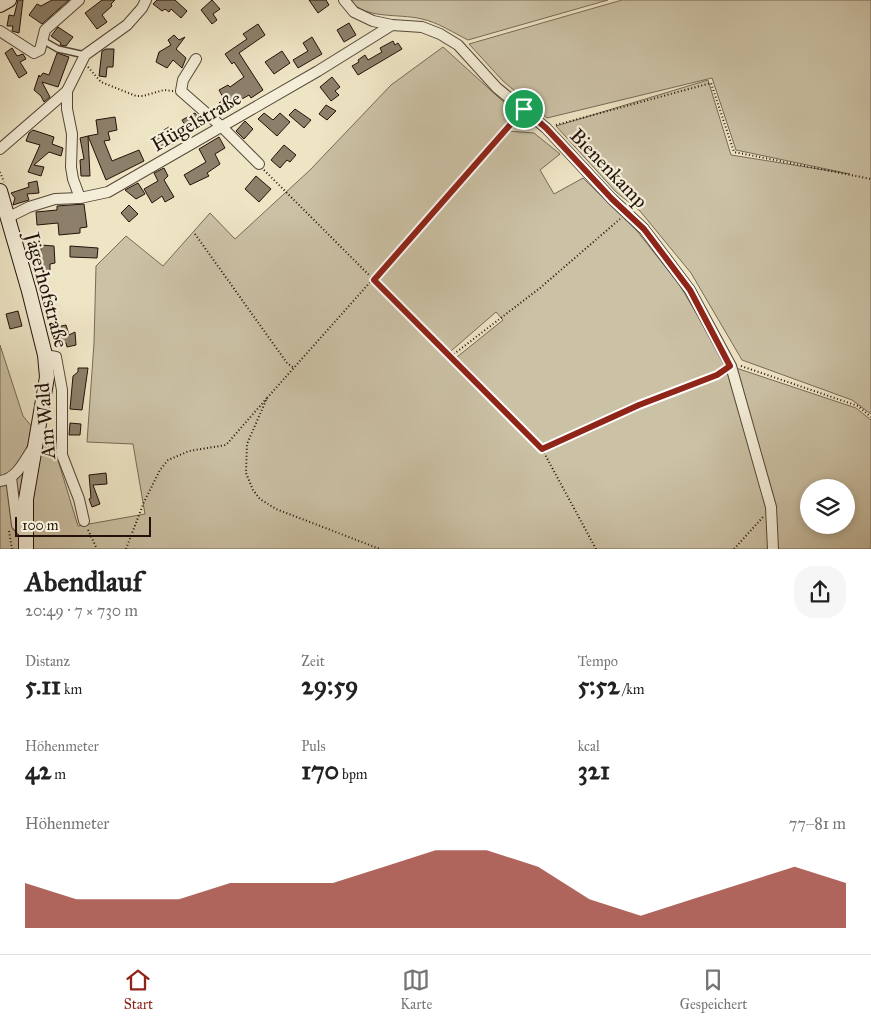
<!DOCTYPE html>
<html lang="de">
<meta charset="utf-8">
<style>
body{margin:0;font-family:"IM FELL Great Primer",serif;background:#f6f6f6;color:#222;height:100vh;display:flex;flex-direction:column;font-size:19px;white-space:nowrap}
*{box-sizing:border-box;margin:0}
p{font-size:16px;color:#767676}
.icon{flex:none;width:28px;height:28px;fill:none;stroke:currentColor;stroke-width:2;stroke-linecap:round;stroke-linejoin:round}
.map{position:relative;height:549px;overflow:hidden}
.details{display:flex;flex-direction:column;background:#fff;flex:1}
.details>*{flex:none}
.tools{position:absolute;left:800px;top:479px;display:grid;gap:10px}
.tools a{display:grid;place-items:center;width:55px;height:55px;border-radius:50%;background:#fff;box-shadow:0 2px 8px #0003;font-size:25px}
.scale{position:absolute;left:15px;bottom:12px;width:136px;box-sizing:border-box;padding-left:5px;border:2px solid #231209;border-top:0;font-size:14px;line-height:18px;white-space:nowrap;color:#231209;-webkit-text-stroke:4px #f4eed9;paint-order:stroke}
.pin{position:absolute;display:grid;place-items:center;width:42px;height:42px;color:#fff;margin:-21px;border:2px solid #fff;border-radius:50%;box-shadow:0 1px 5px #0007}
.round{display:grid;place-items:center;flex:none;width:52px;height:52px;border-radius:20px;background:#f6f6f6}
.headline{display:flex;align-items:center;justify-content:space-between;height:85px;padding:0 25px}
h1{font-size:28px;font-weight:700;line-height:38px}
.metrics{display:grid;grid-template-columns:repeat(3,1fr);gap:8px;height:85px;padding:5px 25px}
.metrics div{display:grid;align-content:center}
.metrics b{font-size:25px;font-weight:700}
.metrics small{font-size:14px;font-weight:400}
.metrics p{font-size:14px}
.chart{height:140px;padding:10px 25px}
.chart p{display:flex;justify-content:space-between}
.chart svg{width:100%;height:90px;margin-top:5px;fill:#8f2418;opacity:.7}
.dock{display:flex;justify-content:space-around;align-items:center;height:70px;border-top:1px solid #e0e0e0;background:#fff;font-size:14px;color:#767676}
.dock a{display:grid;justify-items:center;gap:2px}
.dock .on{color:#8f2418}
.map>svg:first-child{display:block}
</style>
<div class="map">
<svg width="871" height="549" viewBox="0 0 871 549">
<rect width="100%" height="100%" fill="#eee5c5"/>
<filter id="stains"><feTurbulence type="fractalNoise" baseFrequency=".004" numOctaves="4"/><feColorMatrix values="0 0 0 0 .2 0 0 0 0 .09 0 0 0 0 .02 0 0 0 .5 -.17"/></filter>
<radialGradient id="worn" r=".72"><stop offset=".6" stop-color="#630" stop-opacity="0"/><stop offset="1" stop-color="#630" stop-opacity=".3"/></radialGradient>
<!-- green -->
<g fill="#cbc1a5" stroke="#776a57" fill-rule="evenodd">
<path d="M349 0H608L468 40C454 33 437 22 422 19 397 13 367 20 349 0Z"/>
<path d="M622 0H871V414L852 400 742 360 691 273 640 211 616 192 556 126 708 80 731 155 850 174 736 150 712 78 547 118 503 81 469 44Z"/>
<path d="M443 47 507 105V131L534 133 560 154 540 170 554 194 583 178 637 231 679 284 730 370 769 513 771 549H0V345L23 416 57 457 78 526 145 514 133 444 87 442 94 343 96 266 126 236 163 266 210 213 235 239 310 170 391 85ZM496 312 503 320 457 357 486 387 482 391 444 357Z"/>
<path d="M733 367 856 408 871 420V549H777ZM809 488H846V525H809Z"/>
</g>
<!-- building -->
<g fill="#8d806b" stroke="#231209">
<path d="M18 0H23L19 33 12 31 13 26H7L9 15 14 16Z"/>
<path d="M52 0H69L42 24 29 15 37 4 41 6Z"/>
<path d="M102 0H115L111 4 112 6 102 15 107 22 97 29 85 13Z"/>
<path d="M157 0H175L187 11 181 18 171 9 169 12 165 9 162 11 153 4Z"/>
<path d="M212 0 220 9 213 14 217 20 212 24 201 10Z"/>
<path d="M309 0H326L329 5 318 13Z"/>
<path d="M349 23 356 35 344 42 337 30Z"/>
<path d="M258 24 265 35 239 53 263 90 251 98 249 95 223 110 219 103 224 99 219 90 228 85 230 87 244 77 234 62 232 64 225 54 247 39 243 34Z"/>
<path d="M58 27 73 37 66 46 60 45 61 43 51 36Z"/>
<path d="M174 35 179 40 185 37 176 49 186 58 182 68 173 60 167 68 156 62 159 52 171 45 168 40Z"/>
<path d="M312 37 322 54 298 68 293 60 308 51 303 43Z"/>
<path d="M393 41 395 45 398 43 402 49 358 75 352 66 359 62 358 60 365 55 368 60 382 52 380 48Z"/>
<path d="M12 48 17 56 23 54 26 59 20 62 27 73 19 78 5 53Z"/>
<path d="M106 49H114L113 67H107L106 77 99 76 102 51Z"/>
<path d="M282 51 290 63 274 74 265 62Z"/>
<path d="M57 53 69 57 58 87 42 82 50 97 44 102 41 96 34 90 39 75 40 77 43 73 49 75Z"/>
<path d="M332 77 340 87 335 91 339 95 331 101 320 87Z"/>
<path d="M326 105 336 111 327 120 319 114Z"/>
<path d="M295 109 311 120 304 128 289 115Z"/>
<path d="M195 113 203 125 189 132 182 120Z"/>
<path d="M264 113 273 120 280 113 290 122 277 136 258 119Z"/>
<path d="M115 117 117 130 108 132 110 140 104 141 112 161 139 150 144 161 106 180 88 136 98 134 96 120Z"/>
<path d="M245 121 253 129 244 139 236 131Z"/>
<path d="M169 127 173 134 169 137 173 144 160 151 153 139 163 134 162 131Z"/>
<path d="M33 130 54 137 52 144 63 148 61 156 49 152 34 165 44 167 41 176 28 172 40 145 26 141 29 133Z"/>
<path d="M88 136 90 176H81L80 160 84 159 80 138Z"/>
<path d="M219 137 225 148 215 154 220 164 207 173 209 176 190 185 184 175 206 162 199 149Z"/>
<path d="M284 145 296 155 290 162 287 160 280 168 271 160Z"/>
<path d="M164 168 168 176 164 180 174 197 165 202 162 196 152 203 144 189 158 181 154 173Z"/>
<path d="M256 176 271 189 259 202 245 189Z"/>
<path d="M37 181 39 193 27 194 29 200 13 205 15 198 11 193 29 187 28 183Z"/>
<path d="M138 183 145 194 136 199 125 190Z"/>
<path d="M84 204 87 227 80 228V233L59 235 58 223 37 225 36 212 57 210V206Z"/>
<path d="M129 205 138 214 129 222 121 213Z"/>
<path d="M41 245 54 246 55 263 50 264V270L40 271Z"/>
<path d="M70 246 98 248 97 258 70 257Z"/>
<path d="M18 311 22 326 10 329 6 314Z"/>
<path d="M66 325 69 335 75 332 76 345 67 347 66 343 62 344 61 339 55 341 52 328Z"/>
<path d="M78 368H88L82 410 70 409 73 376 78 372Z"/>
<path d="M70 423 81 424 80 435H69Z"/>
<path d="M106 473 107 484 93 485 100 504 92 507 89 499 91 498 89 475Z"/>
</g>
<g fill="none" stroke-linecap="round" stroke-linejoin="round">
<defs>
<path id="lane" d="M44 41 58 49 85 55"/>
<g id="street">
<path d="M344 0 354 12 373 21 392 25 422 27 440 34 458 45 497 88 546 128 612 199 644 229 690 290 731 366 771 507 773 549"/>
<path d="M0 31 34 53 40 50 45 30 79 0"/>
<path d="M196 59 183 80 181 91 222 127 259 164"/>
<path d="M0 149 67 91"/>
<path d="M80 198 73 179 71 167 72 134 67 109V91L85 55 127 25 142 8 146 0"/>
<path d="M7 218 29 207 55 199 80 198 108 192 318 71 392 25"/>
<path d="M45 355 56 357 62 390V455L79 499 84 521"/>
<path d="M11 478 17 525 26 535"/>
<path d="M0 481C17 479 24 461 33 448"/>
</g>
<g id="secondary">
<path d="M0 5 9 0"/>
<path d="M0 191 29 291 45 355 47 377 26 499V549"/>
</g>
</defs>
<!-- lane casing -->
<use href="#lane" stroke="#564738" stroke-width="8"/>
<!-- street casing -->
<use href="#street" stroke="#564738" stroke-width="12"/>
<!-- secondary casing -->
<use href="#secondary" stroke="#231209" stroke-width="16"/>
<!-- path -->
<g stroke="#231209" stroke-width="2" stroke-dasharray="1 2.5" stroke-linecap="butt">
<path d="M88 67 101 82 136 96H143L164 90 173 91"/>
<path d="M556 125 711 83 734 152 871 179"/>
<path d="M264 170 450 356"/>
<path d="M0 172 4 182"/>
<path d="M195 234 287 363 294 368"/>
<path d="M741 366 858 406 871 417"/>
<path d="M267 398 518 116"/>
<path d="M542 449 592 428 639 405 724 370"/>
<path d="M88 530 97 549"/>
<path d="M9 531 12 549"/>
<path d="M126 549 144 502 160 470 168 460 189 451 226 445 267 398 247 444 246 473 253 490 260 499 276 509 380 549"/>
<path d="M596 549 542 449 450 357 540 288 620 219"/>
<path d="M734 549 763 517"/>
</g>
<!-- lane -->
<use href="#lane" stroke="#f4eed9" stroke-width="5"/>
<!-- street -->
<use href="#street" stroke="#f4eed9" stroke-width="10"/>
<!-- secondary -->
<use href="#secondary" stroke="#f4eed9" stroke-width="14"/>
</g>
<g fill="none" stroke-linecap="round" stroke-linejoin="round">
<defs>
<path id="route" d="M524 109 546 128 612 199 644 229 690 290 730 366 717 375 639 405 542 449 374 280Z"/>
</defs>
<!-- route casing -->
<use href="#route" stroke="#fff" stroke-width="10"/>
<!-- route -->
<use href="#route" stroke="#8f2418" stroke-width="6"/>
</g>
<g text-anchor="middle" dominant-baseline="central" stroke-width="4.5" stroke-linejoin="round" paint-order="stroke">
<!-- street labels -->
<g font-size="20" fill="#231209" stroke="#f4eed9">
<text transform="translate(196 121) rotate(-30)">Hügelstraße</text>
<text transform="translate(609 168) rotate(46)">Bienenkamp</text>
<text transform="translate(47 290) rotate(75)">Jägerhofstraße</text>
<text transform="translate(45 421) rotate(-95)">Am Wald</text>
</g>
</g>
<rect width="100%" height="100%" filter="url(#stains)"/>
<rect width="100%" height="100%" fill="url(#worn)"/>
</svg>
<div class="tools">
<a><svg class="icon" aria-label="layers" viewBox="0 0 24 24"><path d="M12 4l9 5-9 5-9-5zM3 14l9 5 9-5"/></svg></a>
</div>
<div class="scale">100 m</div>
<div class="pin" style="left:524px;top:109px;background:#1e9e55"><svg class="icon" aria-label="arrive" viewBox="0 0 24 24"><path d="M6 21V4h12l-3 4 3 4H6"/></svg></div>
</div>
<section class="details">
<div class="headline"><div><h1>Abendlauf</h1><p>20:49 · 7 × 730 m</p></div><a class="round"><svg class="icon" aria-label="share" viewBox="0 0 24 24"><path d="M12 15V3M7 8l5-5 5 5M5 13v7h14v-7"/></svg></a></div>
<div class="metrics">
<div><p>Distanz</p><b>5.11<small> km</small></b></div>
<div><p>Zeit</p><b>29:59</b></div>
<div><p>Tempo</p><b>5:52<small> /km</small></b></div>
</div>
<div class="metrics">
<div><p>Höhenmeter</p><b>42<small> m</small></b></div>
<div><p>Puls</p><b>170<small> bpm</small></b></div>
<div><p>kcal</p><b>321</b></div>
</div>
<div class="chart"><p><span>Höhenmeter</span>77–81 m</p>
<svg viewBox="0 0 160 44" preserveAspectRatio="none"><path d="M0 44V22L10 30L20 30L30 30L40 22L50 22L60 22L70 14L80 6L90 6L100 14L110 30L120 38L130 30L140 22L150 14L160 22V44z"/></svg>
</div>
</section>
<nav class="dock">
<a class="on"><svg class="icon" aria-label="home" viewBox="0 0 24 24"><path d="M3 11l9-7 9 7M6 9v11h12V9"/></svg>Start</a>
<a><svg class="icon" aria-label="map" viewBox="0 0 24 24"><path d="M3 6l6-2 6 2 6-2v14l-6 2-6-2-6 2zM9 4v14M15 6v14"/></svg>Karte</a>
<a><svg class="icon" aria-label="saved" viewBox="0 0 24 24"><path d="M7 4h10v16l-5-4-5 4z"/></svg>Gespeichert</a>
</nav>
